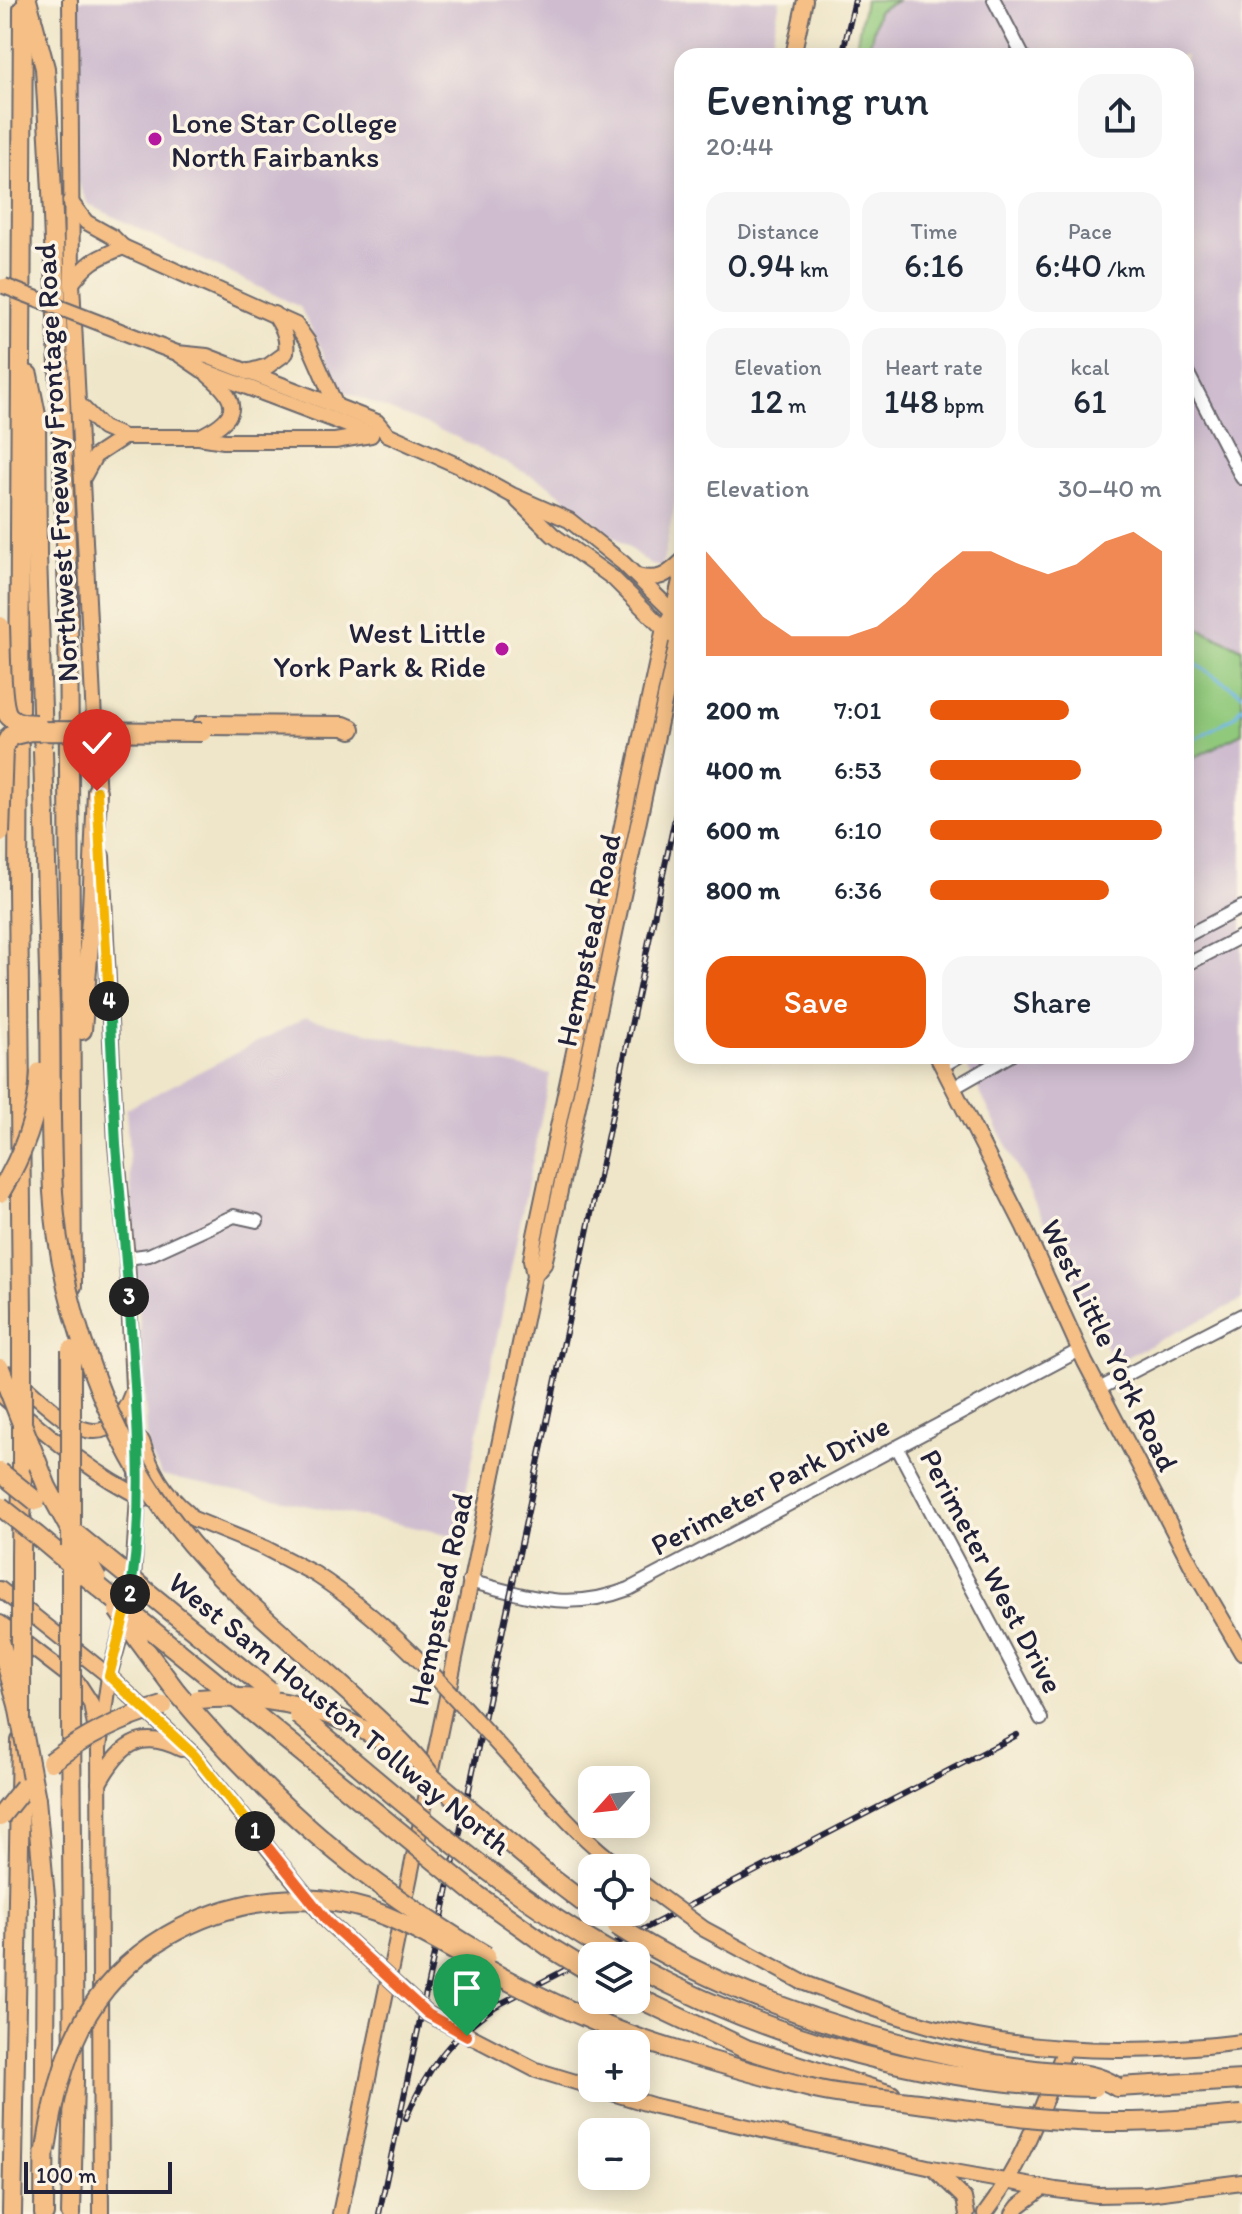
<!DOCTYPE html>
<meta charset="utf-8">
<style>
body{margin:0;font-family:Itim,sans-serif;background:#f6f6f7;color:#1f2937;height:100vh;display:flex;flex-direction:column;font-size:30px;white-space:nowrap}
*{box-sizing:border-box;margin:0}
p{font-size:26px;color:#747a83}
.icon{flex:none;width:44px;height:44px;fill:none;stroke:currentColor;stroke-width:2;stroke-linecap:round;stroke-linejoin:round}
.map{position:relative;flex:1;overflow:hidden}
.panel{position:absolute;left:674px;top:48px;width:520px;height:1016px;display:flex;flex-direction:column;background:#fff;border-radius:24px;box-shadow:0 4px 20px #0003}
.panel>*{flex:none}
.needle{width:52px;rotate:243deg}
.buttons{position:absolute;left:578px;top:1766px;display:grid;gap:16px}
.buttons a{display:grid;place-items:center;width:72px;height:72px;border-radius:16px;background:#fff;box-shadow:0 4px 20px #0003;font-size:40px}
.scale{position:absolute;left:24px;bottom:20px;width:148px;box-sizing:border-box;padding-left:8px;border:4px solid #22223b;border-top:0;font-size:22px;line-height:28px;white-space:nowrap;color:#22223b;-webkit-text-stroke:6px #fcf5e5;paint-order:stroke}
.pin{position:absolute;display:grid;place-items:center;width:68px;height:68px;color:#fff;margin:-82px -34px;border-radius:50% 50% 50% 0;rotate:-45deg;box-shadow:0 0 8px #0007}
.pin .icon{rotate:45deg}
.km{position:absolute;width:40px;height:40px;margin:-20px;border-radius:50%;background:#222;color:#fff;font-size:22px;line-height:40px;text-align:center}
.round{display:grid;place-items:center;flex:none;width:84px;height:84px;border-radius:24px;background:#f6f6f7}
.overview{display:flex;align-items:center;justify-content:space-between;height:136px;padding:0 32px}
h1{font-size:44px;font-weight:600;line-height:60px}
.figures{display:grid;grid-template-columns:repeat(3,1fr);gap:12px;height:136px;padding:8px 32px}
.figures div{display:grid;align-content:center;border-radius:20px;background:#f6f6f7;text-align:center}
.figures b{font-size:34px;font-weight:600}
.figures small{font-size:22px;font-weight:400}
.figures p{font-size:22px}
.chart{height:224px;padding:16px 32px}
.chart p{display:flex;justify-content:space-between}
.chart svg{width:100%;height:144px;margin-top:8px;fill:#ea580c;opacity:.7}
.action{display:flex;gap:16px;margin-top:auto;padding:16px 32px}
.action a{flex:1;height:92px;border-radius:24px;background:#ea580c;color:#fff;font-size:32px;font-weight:600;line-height:92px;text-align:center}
.action a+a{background:#f6f6f7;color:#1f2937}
ul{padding:0 32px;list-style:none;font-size:26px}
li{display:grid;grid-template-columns:128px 96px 1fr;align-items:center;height:60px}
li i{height:20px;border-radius:10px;background:#ea580c}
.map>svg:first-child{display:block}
</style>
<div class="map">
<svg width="1242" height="2214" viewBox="0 0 1242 2214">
<rect width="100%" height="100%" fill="#fcf5e5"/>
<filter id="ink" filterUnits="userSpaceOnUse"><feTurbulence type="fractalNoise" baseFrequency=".0125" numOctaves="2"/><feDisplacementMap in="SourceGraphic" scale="16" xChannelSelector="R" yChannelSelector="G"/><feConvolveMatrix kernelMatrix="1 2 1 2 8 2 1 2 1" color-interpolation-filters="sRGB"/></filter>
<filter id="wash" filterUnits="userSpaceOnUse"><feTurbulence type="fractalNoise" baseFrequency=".006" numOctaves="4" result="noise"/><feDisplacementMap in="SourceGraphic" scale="32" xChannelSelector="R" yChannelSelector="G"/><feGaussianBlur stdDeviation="1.8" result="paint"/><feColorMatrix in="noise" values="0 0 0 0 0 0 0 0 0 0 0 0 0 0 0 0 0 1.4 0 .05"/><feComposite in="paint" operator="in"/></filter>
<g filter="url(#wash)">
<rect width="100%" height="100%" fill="#efe6c9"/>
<!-- industrial -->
<g fill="#cfbdcf">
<path d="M67 0H780L769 56H682V470L662 567 651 565 547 484 452 435 343 391 300 307 88 204 70 166Z"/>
<path d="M865 0H1242V1300L1114 1363 962 1056H1186V56H854Z"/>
<path d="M305 1018 550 1074 457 1536 162 1476 148 1449 126 1109Z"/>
</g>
<!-- green -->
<g fill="#91c97c" stroke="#5a765c" stroke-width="2">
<path d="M865 0H898L878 11 867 56H854Z"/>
<path d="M1186 622 1242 649V733L1186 762Z"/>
</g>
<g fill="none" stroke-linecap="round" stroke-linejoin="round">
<!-- stream -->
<g stroke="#77b9ec" stroke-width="3">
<path d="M1186 658 1242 694"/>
<path d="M1186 744 1234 717 1242 706"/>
</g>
</g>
</g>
<g filter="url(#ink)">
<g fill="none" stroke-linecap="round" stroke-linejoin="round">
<defs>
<g id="minor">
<path d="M994 0 1023 56"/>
<path d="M1186 370 1242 478"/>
<path d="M1186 936 1242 907"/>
<path d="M1186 965 1242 936"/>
<path d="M942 1066 959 1056"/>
<path d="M953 1088 1009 1056"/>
<path d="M127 1258 149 1255 234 1216 257 1221"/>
<path d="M1099 1389 1242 1315"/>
<path d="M897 1447 1041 1719"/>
<path d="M469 1581C530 1597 568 1612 629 1589L1080 1350"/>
</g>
<g id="major">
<path d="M70 0 72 283 98 799"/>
<path d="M793 56 805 0"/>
<path d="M70 201 86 222 113 237 123 247 296 325 308 342 336 406"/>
<path d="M72 283C91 259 96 259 123 247"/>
<path d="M177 353 207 356 377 422 387 434 459 466 512 495 569 520 623 563 676 615"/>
<path d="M180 355 202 370 371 434"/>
<path d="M247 372 268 366 286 353C288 337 283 328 274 314"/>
<path d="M79 404 103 428 124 437H199L224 441H335L371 435"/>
<path d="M199 437C236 419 244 404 208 375"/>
<path d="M83 478 95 456 124 437"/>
<path d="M518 501 553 535 613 578 670 635"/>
<path d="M637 576C659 581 666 576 682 561"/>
<path d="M937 1056 1024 1227 1085 1362 1196 1574 1242 1653"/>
<path d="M534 1276 544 1264 550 1238 677 642 673 612"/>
<path d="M19 1381C58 1413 104 1469 132 1393"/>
<path d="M0 1394C45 1432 91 1474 145 1499"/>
<path d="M142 1441C151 1470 164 1493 188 1513"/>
<path d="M164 1507 265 1548 315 1574"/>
<path d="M0 1589 109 1676 194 1755 283 1867"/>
<path d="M0 1623 78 1683 91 1703 96 1732"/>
<path d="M99 1783C119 1748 138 1727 181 1749"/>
<path d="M802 1982C844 1998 886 2014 930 2026 1032 2054 1138 2055 1242 2042"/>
<path d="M655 2106 932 2168 1056 2190 1097 2195 1147 2194 1242 2182"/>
<path d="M936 2171 964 2198 967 2214"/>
<path d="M101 2214 99 1748 109 1676 127 1612 133 1580 138 1495 127 1258 116 1145 102 856"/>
<path d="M340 2214 534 1276 531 1260 535 1235 664 628 673 611 682 572"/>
<path d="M985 2214C1023 2164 1042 2106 1065 2049"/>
<path d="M1013 2214 1019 2206 1043 2188"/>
</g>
<g id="highway">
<path d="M27 0 45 68 52 191 68 594 72 1286"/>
<path d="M28 375 36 415 37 554 43 741"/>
<path d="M202 725 344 726 351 729"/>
<path d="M82 1030 92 908 97 791"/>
<path d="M22 1314 18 887 23 9"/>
<path d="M36 1535 61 1556"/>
<path d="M21 1557 22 1464"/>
<path d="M139 1641 176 1691"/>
<path d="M36 1799 46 1908 44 2214"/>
<path d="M550 1877 592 1909"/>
<path d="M636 1997 746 2049 891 2095"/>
<path d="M1117 2087 1242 2080"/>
<path d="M12 2214 21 1741"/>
<path d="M71 2214 74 2080 71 1721"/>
</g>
</defs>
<!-- minor casing -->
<use href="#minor" stroke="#6a676d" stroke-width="16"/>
<!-- major casing -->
<use href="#major" stroke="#6a676d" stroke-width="18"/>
<!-- highway casing -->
<use href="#highway" stroke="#6a676d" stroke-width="22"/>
<!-- minor -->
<use href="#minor" stroke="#fff" stroke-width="12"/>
<!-- major -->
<use href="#major" stroke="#f5bf86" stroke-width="14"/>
<!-- highway -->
<use href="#highway" stroke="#f5bf86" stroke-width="18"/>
<defs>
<g id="rail">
<path d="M842 56 855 0"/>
<path d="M406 2118C427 2068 451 2036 496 2006L1017 1735"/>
<path d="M379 2214 682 785"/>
</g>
</defs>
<!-- rail casing -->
<use href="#rail" stroke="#22223b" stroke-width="6"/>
<!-- rail -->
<use href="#rail" stroke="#fcf5e5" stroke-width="3" stroke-dasharray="9" stroke-linecap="butt"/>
<defs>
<g id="major-bridge">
<path d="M4 286 177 353"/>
<path d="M315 1574C397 1627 458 1702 524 1773 554 1806 584 1841 621 1868"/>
<path d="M283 1867 328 1922 428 2014 536 2070 655 2106"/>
<path d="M636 1879 704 1929 802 1982"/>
</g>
<g id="highway-bridge">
<path d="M0 626C1 644 0 703 8 715 14 723 27 724 37 724"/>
<path d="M43 750C45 837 48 924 50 1010 51 1071 50 1132 53 1192 60 1305 108 1440 178 1528 231 1596 303 1649 366 1708 389 1730 413 1751 432 1778"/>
<path d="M0 833 3 748 10 736 31 731 202 732"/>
<path d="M0 1193C23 1154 38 1117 40 1072"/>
<path d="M71 1350V1721"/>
<path d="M0 1368 47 1487 97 1579"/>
<path d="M22 1464V1314"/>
<path d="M0 1472 36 1501"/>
<path d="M0 1506 36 1535"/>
<path d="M76 1534 269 1691"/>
<path d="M61 1556 477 1895 551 1948 592 1973"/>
<path d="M118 1610 139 1641"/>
<path d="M0 1641 18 1705 36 1799"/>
<path d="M176 1691C269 1802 361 1881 486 1956"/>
<path d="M198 1699C272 1693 340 1709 400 1752"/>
<path d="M298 1715C401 1800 500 1891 617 1956"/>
<path d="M21 1720V1557"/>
<path d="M51 1762C85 1736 121 1718 163 1706"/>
<path d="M424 1771 550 1877"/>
<path d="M0 1817 24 1787"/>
<path d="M617 1926C713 1988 834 2030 945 2054 975 2061 1005 2066 1035 2070 1066 2074 1090 2070 1117 2087"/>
<path d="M636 1967C775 2041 936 2085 1094 2087"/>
<path d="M46 2150C59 2060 84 1985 167 1936 234 1897 313 1887 386 1916 428 1933 468 1960 509 1981 563 2009 622 2035 681 2052 725 2065 770 2078 815 2089 848 2097 884 2098 918 2103 986 2112 1055 2123 1124 2122 1164 2122 1203 2118 1242 2115"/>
</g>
</defs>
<!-- major-bridge casing -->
<use href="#major-bridge" stroke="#6a676d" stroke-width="18" stroke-linecap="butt"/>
<!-- highway-bridge casing -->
<use href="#highway-bridge" stroke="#6a676d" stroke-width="22" stroke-linecap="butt"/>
<!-- major-bridge -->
<use href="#major-bridge" stroke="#f5bf86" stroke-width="14"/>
<!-- highway-bridge -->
<use href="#highway-bridge" stroke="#f5bf86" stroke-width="18"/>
</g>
</g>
<g fill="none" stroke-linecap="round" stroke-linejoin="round" filter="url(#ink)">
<defs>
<path id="split-1" d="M255 1831 328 1922 428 2014 467 2036"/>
<path id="split-2" d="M130 1594 109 1676 194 1755 255 1831"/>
<path id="split-3" d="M129 1297C135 1395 147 1497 130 1594"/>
<path id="split-4" d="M109 1001 116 1145 129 1297"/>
<path id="split-5" d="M97 791 109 1001"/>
</defs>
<!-- split-1 casing -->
<use href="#split-1" stroke="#fff" stroke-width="16"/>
<!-- split-2 casing -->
<use href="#split-2" stroke="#fff" stroke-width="16"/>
<!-- split-3 casing -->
<use href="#split-3" stroke="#fff" stroke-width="16"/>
<!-- split-4 casing -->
<use href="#split-4" stroke="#fff" stroke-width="16"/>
<!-- split-5 casing -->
<use href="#split-5" stroke="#fff" stroke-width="16"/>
<!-- split-1 -->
<use href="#split-1" stroke="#f0652b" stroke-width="10"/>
<!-- split-2 -->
<use href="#split-2" stroke="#f5b400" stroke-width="10"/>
<!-- split-3 -->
<use href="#split-3" stroke="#22a559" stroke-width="10"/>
<!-- split-4 -->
<use href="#split-4" stroke="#22a559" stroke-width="10"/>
<!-- split-5 -->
<use href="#split-5" stroke="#f5b400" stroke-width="10"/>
</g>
<!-- markers -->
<g fill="#b5179e" stroke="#fcf5e5" stroke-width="3">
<circle cx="155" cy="139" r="8"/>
<circle cx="502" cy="649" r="8"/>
</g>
<g text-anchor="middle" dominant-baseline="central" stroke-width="7" stroke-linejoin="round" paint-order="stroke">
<!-- poi labels -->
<g font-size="30" fill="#22223b" stroke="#fcf5e5" text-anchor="start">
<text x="171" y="122">Lone Star College<tspan x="171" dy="34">North Fairbanks</tspan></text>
<text x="486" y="632" text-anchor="end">West Little<tspan x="486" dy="34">York Park &amp; Ride</tspan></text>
</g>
<!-- street labels -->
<g font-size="30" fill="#22223b" stroke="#fcf5e5">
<text transform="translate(56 463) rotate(-93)">Northwest Freeway Frontage Road</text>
<text transform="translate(588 940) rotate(-78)">Hempstead Road</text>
<text transform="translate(1110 1345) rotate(64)">West Little York Road</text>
<text transform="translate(770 1485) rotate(-28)">Perimeter Park Drive</text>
<text transform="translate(992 1571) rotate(62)">Perimeter West Drive</text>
<text transform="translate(440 1599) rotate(-78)">Hempstead Road</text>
<text transform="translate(340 1713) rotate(39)">West Sam Houston Tollway North</text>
</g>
</g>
</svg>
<div class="buttons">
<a><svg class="needle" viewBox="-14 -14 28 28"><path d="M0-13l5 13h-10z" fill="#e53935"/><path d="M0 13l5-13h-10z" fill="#747a83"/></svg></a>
<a><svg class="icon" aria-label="locate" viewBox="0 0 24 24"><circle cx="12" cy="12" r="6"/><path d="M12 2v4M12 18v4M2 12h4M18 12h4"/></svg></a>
<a><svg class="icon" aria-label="layers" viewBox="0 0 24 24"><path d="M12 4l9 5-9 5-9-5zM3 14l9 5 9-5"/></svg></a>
<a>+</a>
<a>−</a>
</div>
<div class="scale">100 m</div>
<div class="pin" style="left:467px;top:2036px;background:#1e9e55"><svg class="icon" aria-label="arrive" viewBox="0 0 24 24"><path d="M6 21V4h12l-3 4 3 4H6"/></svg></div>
<div class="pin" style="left:97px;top:791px;background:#d93025"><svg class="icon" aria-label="check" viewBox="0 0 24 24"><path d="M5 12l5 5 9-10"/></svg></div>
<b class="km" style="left:255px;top:1831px">1</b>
<b class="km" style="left:130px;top:1594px">2</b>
<b class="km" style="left:129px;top:1297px">3</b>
<b class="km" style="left:109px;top:1001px">4</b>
<section class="panel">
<div class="overview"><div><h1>Evening run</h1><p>20:44</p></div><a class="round"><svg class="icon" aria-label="share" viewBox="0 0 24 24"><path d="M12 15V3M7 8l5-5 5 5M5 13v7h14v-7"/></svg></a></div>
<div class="figures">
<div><p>Distance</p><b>0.94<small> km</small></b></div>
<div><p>Time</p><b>6:16</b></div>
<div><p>Pace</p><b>6:40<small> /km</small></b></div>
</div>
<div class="figures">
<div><p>Elevation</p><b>12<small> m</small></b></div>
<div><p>Heart rate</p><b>148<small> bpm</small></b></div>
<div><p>kcal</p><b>61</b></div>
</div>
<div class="chart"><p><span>Elevation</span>30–40 m</p>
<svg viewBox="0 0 160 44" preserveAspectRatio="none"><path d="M0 44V12L10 22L20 32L30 38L40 38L50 38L60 35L70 28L80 19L90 12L100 12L110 16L120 19L130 16L140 9L150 6L160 12V44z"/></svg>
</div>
<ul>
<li><b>200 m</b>7:01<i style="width:60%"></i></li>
<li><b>400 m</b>6:53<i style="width:65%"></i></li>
<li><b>600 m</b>6:10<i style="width:100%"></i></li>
<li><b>800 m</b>6:36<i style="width:77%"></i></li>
</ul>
<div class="action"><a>Save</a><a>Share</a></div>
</section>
</div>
